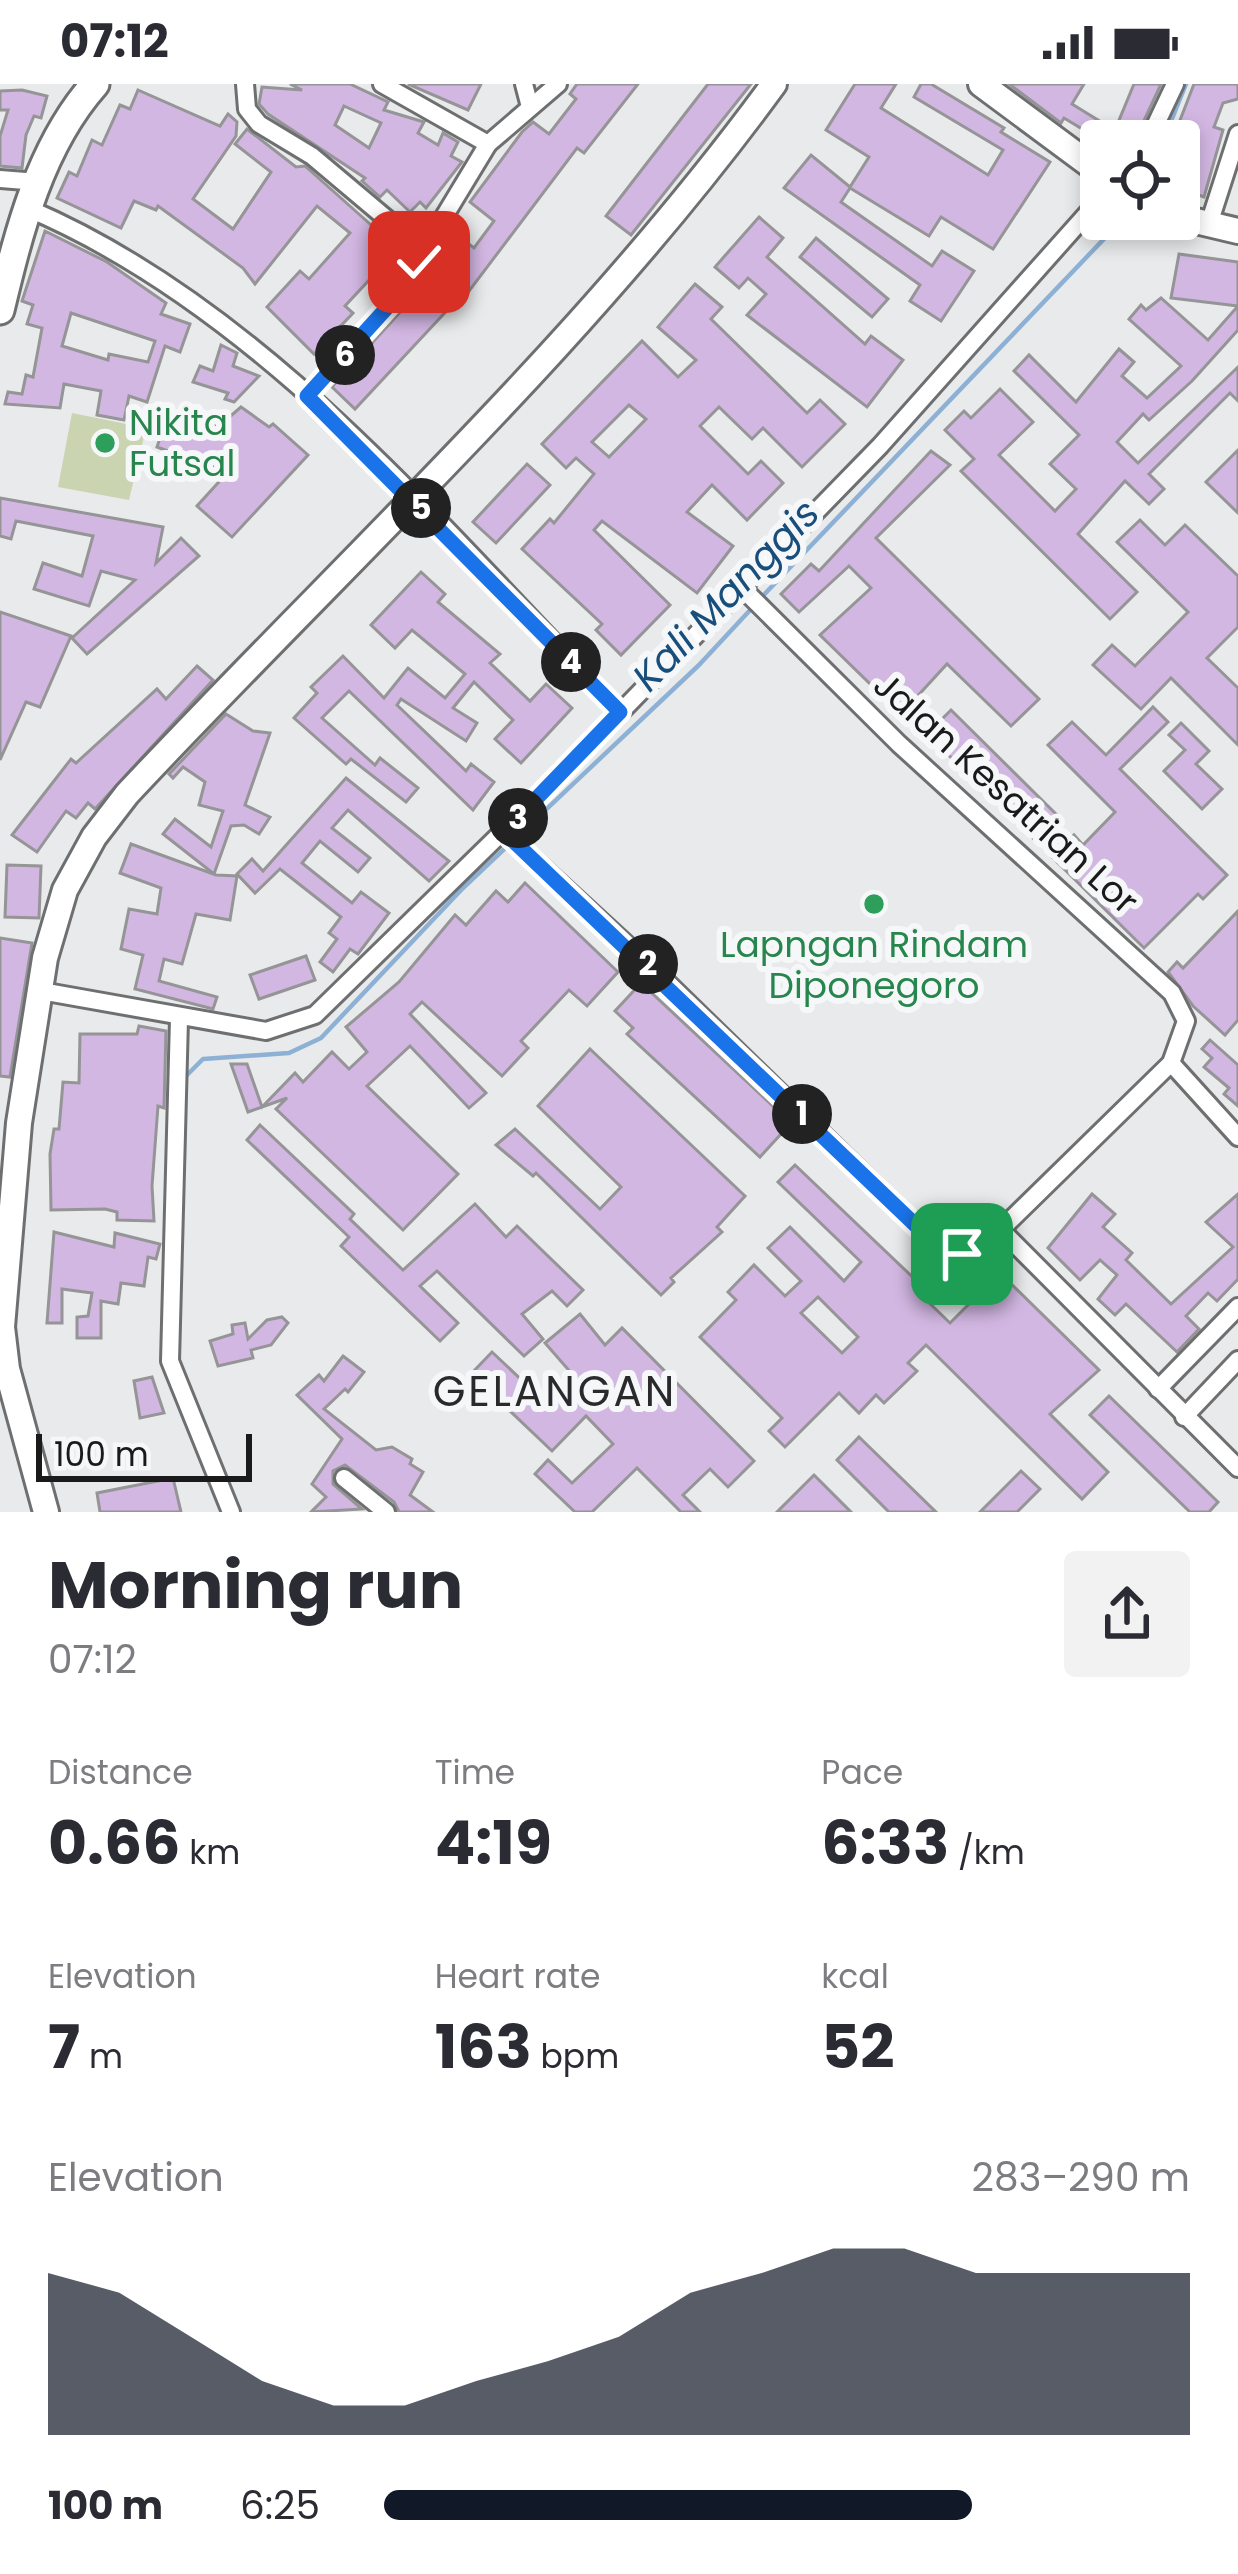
<!DOCTYPE html>
<meta charset="utf-8">
<style>
body{margin:0;font-family:Poppins,sans-serif;background:#f2f2f3;color:#2b2b33;height:100vh;display:flex;flex-direction:column;font-size:45px;white-space:nowrap}
*{box-sizing:border-box;margin:0}
p{font-size:39px;color:#7c7c81}
.icon{flex:none;width:66px;height:66px;fill:none;stroke:currentColor;stroke-width:2;stroke-linecap:round;stroke-linejoin:round}
.map{position:relative;height:1428px;overflow:hidden}
.details{display:flex;flex-direction:column;background:#fff;flex:1}
.details>*{flex:none}
.fabs{position:absolute;left:1080px;top:36px;display:grid;gap:24px}
.fabs a{display:grid;place-items:center;width:120px;height:120px;border-radius:12px;background:#fff;box-shadow:0 6px 18px #0003;font-size:60px}
.scale{position:absolute;left:36px;bottom:30px;width:216px;box-sizing:border-box;padding-left:12px;border:6px solid #1a1a1a;border-top:0;font-size:33px;line-height:42px;white-space:nowrap;color:#1a1a1a;-webkit-text-stroke:9px #f6f7f8;paint-order:stroke}
.pin{position:absolute;display:grid;place-items:center;width:102px;height:102px;color:#fff;margin:-51px;border-radius:24px;box-shadow:0 6px 18px #0006}
.km{position:absolute;width:60px;height:60px;margin:-30px;border-radius:50%;background:#222;color:#fff;font-size:33px;line-height:60px;text-align:center}
.round{display:grid;place-items:center;flex:none;width:126px;height:126px;border-radius:12px;background:#f2f2f3}
.summary{display:flex;align-items:center;justify-content:space-between;height:204px;padding:0 48px}
h1{font-size:66px;font-weight:700;line-height:90px}
.figures{display:grid;grid-template-columns:repeat(3,1fr);gap:18px;height:204px;padding:12px 48px}
.figures div{display:grid;align-content:center}
.figures b{font-size:60px;font-weight:700}
.figures small{font-size:33px;font-weight:400}
.figures p{font-size:33px}
.chart{height:336px;padding:24px 48px}
.chart p{display:flex;justify-content:space-between}
.chart svg{width:100%;height:216px;margin-top:12px;fill:#111827;opacity:.7}
ul{padding:0 48px;list-style:none;font-size:39px}
li{display:grid;grid-template-columns:192px 144px 1fr;align-items:center;height:90px}
li i{height:30px;border-radius:15px;background:#111827}
.status{display:flex;justify-content:space-between;align-items:center;height:84px;padding:0 60px;background:#fff;direction:ltr}
.status svg{height:33px;fill:currentColor}
.map>svg:first-child{display:block}
</style>
<div class="status"><b>07:12</b><svg viewBox="0 0 49 12"><path d="M0 12V9h3v3zM5 12V6h3v6zM10 12V3h3v9zM15 12V0h3v12zM26 1h20v11H26zM47 4h2v5h-2z"/></svg></div>
<div class="map">
<svg width="1238" height="1428" viewBox="0 0 1238 1428">
<rect width="100%" height="100%" fill="#e9eaeb"/>
<!-- green -->
<path fill="#cbd4b1" d="M72 329 146 344 129 416 58 403Z"/>
<g fill="none" stroke-linecap="round" stroke-linejoin="round">
<!-- stream -->
<g stroke="#8cb1d5" stroke-width="4.5">
<path d="M1163 57 1186 0"/>
<path d="M759 516 1123 135"/>
<path d="M186 992 203 975 289 969 321 954 463 804 699 581 752 524"/>
</g>
</g>
<!-- building -->
<g fill="#d2b7e2" stroke="#959496" stroke-width="3" fill-rule="evenodd">
<path d="M290 0H350L388 18 384 26 424 38 418 49 438 61 443 49 458 58 451 72 462 78 426 124 420 118 410 128 387 106 380 113 362 97 365 94 268 30 259 20 262 3 302 6ZM344 22 381 39 369 64 335 41Z"/>
<path d="M408 0H481L468 26Z"/>
<path d="M577 0H638L584 69 577 64 457 223 453 220 355 325 332 303 402 226 453 148 474 164 494 137 470 118 522 48 533 38 549 50 576 15 570 10Z"/>
<path d="M708 0H751L631 151 606 132Z"/>
<path d="M855 0H896L881 24 988 91 1003 66 914 13 921 0H931L1004 44 1001 48 1050 78 993 165 941 133 929 152 850 104 841 118 932 182 942 167 974 187 941 237 910 217 920 201 784 104 811 71 850 103 869 73 826 46Z"/>
<path d="M1009 0H1084L1072 20 1119 49 1114 57H1102L1064 34 1061 39Z"/>
<path d="M1134 0H1161L1136 54 1115 46Z"/>
<path d="M1194 0H1238V15L1223 19 1214 43 1223 46 1204 113 1179 104V57H1172Z"/>
<path d="M22 6 47 12 41 34 34 32 26 51 22 84 0 82V52L8 26H0V7Z"/>
<path d="M138 6 220 42 228 30 237 38 236 52 193 115 233 145 271 88 235 60 247 45 296 83 305 82 398 165 345 222 353 229 314 270 267 223 300 187 309 195 350 149 317 122 255 200 243 184 158 122 156 126 134 117 121 144 57 114 69 88 77 92 92 56 102 61 120 21 130 25Z"/>
<path d="M759 133 783 154 767 173 865 260 871 252 903 276 867 323 747 231 766 210 748 194 739 204 715 183Z"/>
<path d="M45 147 107 178 166 219 161 230 190 240 180 268 165 262 147 318 129 312 124 336 97 331 101 307 64 300 60 324 5 320 8 308 22 310 26 291 33 293 42 244 27 240 33 221 22 217ZM71 229 155 257 148 278 109 270 108 276 62 262Z"/>
<path d="M816 154 888 215 872 233 800 173Z"/>
<path d="M1179 170 1238 178V246L1192 297 1149 336 1143 330 1117 358 1138 379 1238 283V317L1230 309 1149 390 1164 405 1149 420 1125 397 1078 450 1137 508 1110 535 961 387 974 375 945 346 964 327 971 334 1000 305 1033 338 999 371 1055 427 1076 405 1050 380 1079 351 1014 287 1029 271 1076 318 1119 265 1134 278 1122 292 1147 314 1181 282 1129 235 1141 221 1146 226 1161 214 1208 256 1238 222 1171 214Z"/>
<path d="M695 200 722 223 711 235 807 329 820 316 845 340 802 383 763 344 752 355 719 323 700 342 748 390 761 377 783 399 747 436 712 401 687 428 733 462 697 509 602 437 594 446 670 521 621 571 596 546 602 540 522 465 550 435 554 439 594 390 576 374 566 384 542 360 642 257 678 293 696 276 658 243ZM629 321 646 335 609 373 592 358Z"/>
<path d="M221 261 237 269 233 282 259 292 234 318 225 315 228 309 193 298 200 282 213 287Z"/>
<path d="M241 323 269 343 273 340 308 371 232 453 197 422 227 389 157 363 169 327 218 343Z"/>
<path d="M1238 366V429L1206 398Z"/>
<path d="M931 367 950 381 876 454 1039 615 1011 642 947 580 901 630 820 551 871 504 849 482 799 528 781 510 811 480 819 487Z"/>
<path d="M527 380 550 401 496 459 473 438Z"/>
<path d="M0 414 163 443 156 479 181 454 199 472 87 570 72 554 135 496 101 487 89 522 34 505 43 479 82 492 93 452 16 437 11 455 0 452Z"/>
<path d="M1140 436 1165 461 1185 441 1238 492V543L1207 574 1238 604V661L1171 594 1141 625 1093 581 1112 561 1135 582 1188 528 1117 458Z"/>
<path d="M421 488 445 510 438 518 500 570 490 579 530 617 546 600 572 624 521 679 495 655 513 636 474 598 453 624 477 639 466 657 401 615 397 621 466 687 471 680 494 698 473 726 349 607 322 634 375 681 380 674 418 704 406 718 351 675 346 680 294 634 317 609 311 603 343 572 384 614 408 584 445 614 465 590 412 546 395 564 371 541Z"/>
<path d="M0 528 71 552 40 623 26 618 0 676Z"/>
<path d="M197 582 213 596 95 725 88 719 76 734 66 727 37 768 12 751 71 675 76 679 157 605 166 615Z"/>
<path d="M1153 623 1168 638 1120 685 1227 791 1203 815 1198 810 1144 864 1052 773 1074 751 1083 761 1115 728 1048 661 1072 638 1106 671Z"/>
<path d="M951 626 1059 733 1036 757 927 650Z"/>
<path d="M226 630 253 647 270 649 245 721 270 733 259 750 244 741 231 742 214 790 163 750 175 735 211 763 223 727 199 721 205 698 183 683 173 694 169 690Z"/>
<path d="M1181 639 1209 667 1196 680 1222 705 1202 725 1164 687 1185 666 1169 651Z"/>
<path d="M346 694 449 777 429 797 348 726 332 744 370 774 358 788 320 757 302 779 352 819 361 808 389 829 358 870 350 865 333 888 320 878 337 855 329 849 341 833 280 785 255 809 237 790 252 775 263 787Z"/>
<path d="M131 760 216 791 237 792 230 836 196 830 182 880 164 875 159 897 217 913 213 925 135 905 143 871 121 865 129 825 157 830 161 804 120 789Z"/>
<path d="M7 781 41 782 39 834 5 833Z"/>
<path d="M525 799 618 888 587 922 569 906 521 957 528 964 502 992 422 918 410 930 486 1009 469 1024 410 962 367 1002 458 1090 403 1146 276 1025 287 1014 248 1028 231 980H247L262 1023 295 989 303 998 332 968 349 985 367 968 346 943 399 898 455 831 466 841 496 807 508 818Z"/>
<path d="M1238 827V936L1225 951 1193 922 1168 888 1177 878 1183 884Z"/>
<path d="M0 854 32 859 10 993 0 992Z"/>
<path d="M306 872 315 896 259 915 250 891Z"/>
<path d="M641 899 791 1039 760 1073 627 950 633 944 615 927Z"/>
<path d="M139 942 166 947 164 1024 158 1022 152 1102 154 1137 117 1136V1128L105 1125 51 1126 50 1070 54 1045H59L63 998 79 999 80 950H137Z"/>
<path d="M1210 956 1238 981V1022L1224 1010 1229 1004 1204 983 1212 974 1202 965Z"/>
<path d="M590 965 745 1112 717 1143 722 1148 671 1194 674 1198 661 1211 536 1089 533 1092 496 1061 515 1045 600 1125 621 1103 538 1022Z"/>
<path d="M260 1041 354 1130 350 1135 403 1186 475 1120 506 1153 517 1142 583 1206 567 1222 552 1207 522 1230 543 1255 524 1272 437 1187 420 1202 458 1239 440 1257 341 1162 349 1153 247 1056Z"/>
<path d="M795 1081 923 1203 918 1208 950 1239 1000 1189 1099 1286 1050 1330 1108 1388 1082 1415 926 1261 908 1279 917 1287 884 1319 876 1311 859 1329 839 1309 785 1363 769 1347 782 1334 700 1253 736 1216 728 1208 754 1181 785 1212 801 1197 768 1164 790 1143 844 1197 861 1178 778 1098ZM818 1213 858 1253 842 1269 801 1229Z"/>
<path d="M1092 1110 1115 1130 1103 1143 1132 1169 1126 1176 1171 1220 1233 1163 1206 1138 1238 1110V1195L1217 1217 1208 1209 1186 1232 1199 1245 1177 1268 1126 1220 1115 1231 1098 1215 1117 1191 1100 1176 1080 1196 1048 1164Z"/>
<path d="M54 1148 114 1163 115 1149 160 1160 156 1175 148 1173 144 1202 121 1199 118 1220 101 1217V1254H77V1233L88 1232 92 1209 62 1205V1239H47Z"/>
<path d="M580 1230 605 1261 622 1244 754 1377 728 1403 710 1385 683 1411 700 1428H681L637 1384 592 1428H575L535 1390 548 1376 572 1399 613 1360 586 1332 552 1367 471 1290 492 1268 549 1322 573 1291 545 1259Z"/>
<path d="M282 1233 288 1239 271 1261 251 1266 253 1274 218 1282 210 1257 233 1250 232 1241 245 1239 248 1255 267 1236Z"/>
<path d="M343 1272 364 1288 348 1308 345 1305 324 1325 376 1366 392 1363 412 1375 410 1380 423 1388 410 1411 433 1428H399L394 1418 345 1381 333 1387V1400L362 1425 311 1428 326 1413 312 1400 342 1355 297 1311 319 1291 324 1297Z"/>
<path d="M152 1293 164 1329 140 1334 134 1297Z"/>
<path d="M1109 1312 1218 1418 1209 1428H1190L1090 1331Z"/>
<path d="M859 1353 936 1428H889L837 1376Z"/>
<path d="M1021 1387 1040 1405 1017 1428H980Z"/>
<path d="M814 1391 851 1428H777Z"/>
<path d="M173 1394 181 1428H100L97 1409Z"/>
</g>
<g fill="none" stroke-linecap="round" stroke-linejoin="round">
<defs>
<g id="street">
<path d="M245 0 247 25 259 40 312 72 425 167"/>
<path d="M524 0 530 23"/>
<path d="M1148 57 1175 0"/>
<path d="M488 60 558 0"/>
<path d="M0 95 38 98"/>
<path d="M27 124C263 224 443 446 620 628"/>
<path d="M1209 140 1238 50"/>
<path d="M307 312 393 217 488 60 382 0"/>
<path d="M504 748 648 880 929 1154 952 1169 982 1164 1171 979 1186 937 1172 909 899 660 742 504"/>
<path d="M41 907 266 947 315 931 537 714 880 362 1101 114"/>
<path d="M179 935 170 1277 231 1428"/>
<path d="M1171 979 1238 1053"/>
<path d="M1001 1146 1238 1384"/>
<path d="M1158 1305 1238 1223"/>
<path d="M1184 1333 1238 1276"/>
<path d="M344 1394 386 1428"/>
</g>
<g id="secondary">
<path d="M981 0 1101 89"/>
<path d="M1179 133 1238 147"/>
<path d="M46 1428 7 1285 2 1243 19 1039 45 874 65 806 94 753 127 710C346 476 584 260 774 0"/>
</g>
<path id="primary" d="M0 226C19 147 40 62 95 0"/>
</defs>
<!-- street casing -->
<use href="#street" stroke="#6e6f70" stroke-width="22"/>
<!-- secondary casing -->
<use href="#secondary" stroke="#6e6f70" stroke-width="30"/>
<!-- primary casing -->
<use href="#primary" stroke="#6e6f70" stroke-width="33"/>
<!-- street -->
<use href="#street" stroke="#fff" stroke-width="16"/>
<!-- secondary -->
<use href="#secondary" stroke="#fff" stroke-width="24"/>
<!-- primary -->
<use href="#primary" stroke="#fff" stroke-width="27"/>
</g>
<g fill="none" stroke-linecap="round" stroke-linejoin="round">
<defs>
<path id="route" d="M419 178 393 217 307 312 620 628 504 748 929 1154 962 1170"/>
</defs>
<!-- route casing -->
<use href="#route" stroke="#fff" stroke-width="24"/>
<!-- route -->
<use href="#route" stroke="#1a73e8" stroke-width="15"/>
</g>
<!-- markers -->
<g fill="#2e9e5b" stroke="#f6f7f8" stroke-width="4.5">
<circle cx="105" cy="359" r="12"/>
<circle cx="874" cy="820" r="12"/>
</g>
<g text-anchor="middle" dominant-baseline="central" stroke-width="12" stroke-linejoin="round" paint-order="stroke">
<!-- leisure labels -->
<g font-size="36" fill="#27864d" stroke="#f6f7f8" text-anchor="start">
<text x="129" y="338">Nikita<tspan x="129" dy="41">Futsal</tspan></text>
<text x="874" y="860" text-anchor="middle">Lapngan Rindam<tspan x="874" dy="41">Diponegoro</tspan></text>
</g>
<!-- street labels -->
<g font-size="36" fill="#1a1a1a" stroke="#f6f7f8">
<text transform="translate(1006 709) rotate(42)">Jalan Kesatrian Lor</text>
</g>
<!-- water labels -->
<g font-size="39" font-style="italic" fill="#174e7c" stroke="#f6f7f8">
<text transform="translate(726 511) rotate(-46)">Kali Manggis</text>
</g>
<!-- quarter labels -->
<g font-size="42" letter-spacing="3" fill="#2a2a2c" stroke="#f6f7f8">
<text x="555" y="1307">GELANGAN</text>
</g>
</g>
</svg>
<div class="fabs">
<a><svg class="icon" aria-label="locate" viewBox="0 0 24 24"><circle cx="12" cy="12" r="6"/><path d="M12 2v4M12 18v4M2 12h4M18 12h4"/></svg></a>
</div>
<div class="scale">100 m</div>
<div class="pin" style="left:962px;top:1170px;background:#1e9e55"><svg class="icon" aria-label="arrive" viewBox="0 0 24 24"><path d="M6 21V4h12l-3 4 3 4H6"/></svg></div>
<div class="pin" style="left:419px;top:178px;background:#d93025"><svg class="icon" aria-label="check" viewBox="0 0 24 24"><path d="M5 12l5 5 9-10"/></svg></div>
<b class="km" style="left:802px;top:1030px">1</b>
<b class="km" style="left:648px;top:880px">2</b>
<b class="km" style="left:518px;top:734px">3</b>
<b class="km" style="left:571px;top:578px">4</b>
<b class="km" style="left:421px;top:424px">5</b>
<b class="km" style="left:345px;top:271px">6</b>
</div>
<section class="details">
<div class="summary"><div><h1>Morning run</h1><p>07:12</p></div><a class="round"><svg class="icon" aria-label="share" viewBox="0 0 24 24"><path d="M12 15V3M7 8l5-5 5 5M5 13v7h14v-7"/></svg></a></div>
<div class="figures">
<div><p>Distance</p><b>0.66<small> km</small></b></div>
<div><p>Time</p><b>4:19</b></div>
<div><p>Pace</p><b>6:33<small> /km</small></b></div>
</div>
<div class="figures">
<div><p>Elevation</p><b>7<small> m</small></b></div>
<div><p>Heart rate</p><b>163<small> bpm</small></b></div>
<div><p>kcal</p><b>52</b></div>
</div>
<div class="chart"><p><span>Elevation</span>283–290 m</p>
<svg viewBox="0 0 160 44" preserveAspectRatio="none"><path d="M0 44V11L10 15L20 24L30 33L40 38L50 38L60 33L70 29L80 24L90 15L100 11L110 6L120 6L130 11L140 11L150 11L160 11V44z"/></svg>
</div>
<ul>
<li><b>100 m</b>6:25<i style="width:73%"></i></li>
</ul>
</section>
